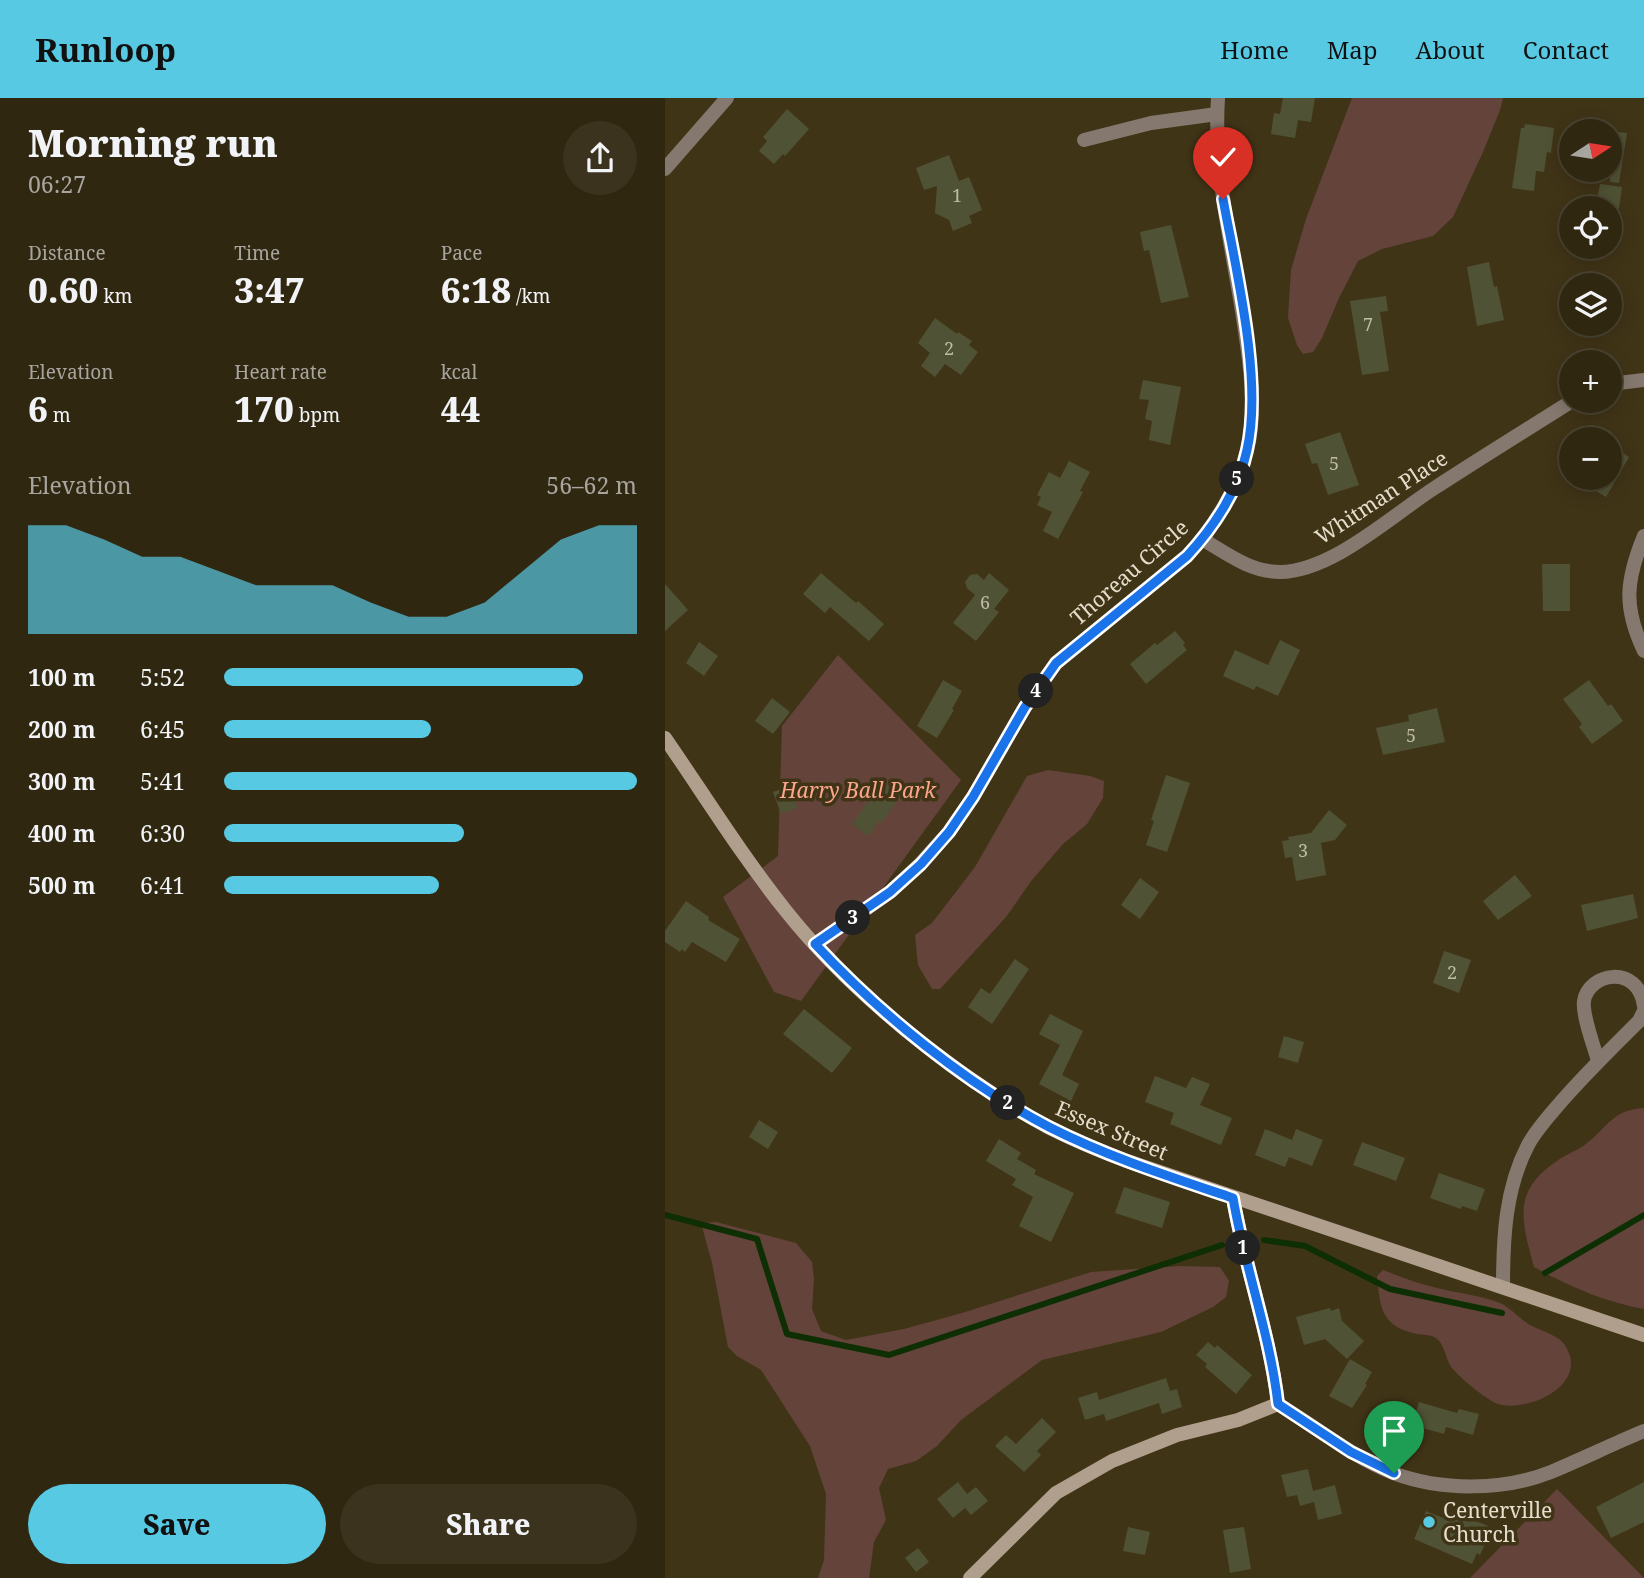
<!DOCTYPE html>
<meta charset="utf-8">
<style>
body{margin:0;font-family:"Noto Serif",serif;background:#3c331f;color:#f1f3f6;height:100vh;display:flex;flex-direction:column;font-size:26px;white-space:nowrap}
*{box-sizing:border-box;margin:0}
p{font-size:23px;color:#a8a59f}
.icon{flex:none;width:38px;height:38px;fill:none;stroke:currentColor;stroke-width:2;stroke-linecap:round;stroke-linejoin:round}
.map{position:relative;flex:1;overflow:hidden}
.details{display:flex;flex-direction:column;background:#302711;width:665px}
.details>*{flex:none}
.needle{width:46px;rotate:78deg}
.buttons{position:absolute;left:894px;top:21px;display:grid;gap:14px}
.buttons a{display:grid;place-items:center;width:63px;height:63px;border-radius:50%;background:#302711;box-shadow:0 4px 18px #0003,0 0 0 2px #4b4431;font-size:35px}
.pin{position:absolute;display:grid;place-items:center;width:60px;height:60px;color:#fff;margin:-72px -30px;border-radius:50% 50% 50% 0;rotate:-45deg;box-shadow:0 0 7px #0007}
.pin .icon{rotate:45deg}
.km{position:absolute;width:35px;height:35px;margin:-18px;border-radius:50%;background:#222;color:#fff;font-size:19px;line-height:35px;text-align:center}
.round{display:grid;place-items:center;flex:none;width:74px;height:74px;border-radius:37px;background:#3c331f}
.summary{display:flex;align-items:center;justify-content:space-between;height:119px;padding:0 28px}
h1{font-size:38px;font-weight:800;line-height:52px}
.figures{display:grid;grid-template-columns:repeat(3,1fr);gap:10px;height:119px;padding:7px 28px}
.figures div{display:grid;align-content:center}
.figures b{font-size:35px;font-weight:800}
.figures small{font-size:19px;font-weight:400}
.figures p{font-size:19px}
.chart{height:196px;padding:14px 28px}
.chart p{display:flex;justify-content:space-between}
.chart svg{width:100%;height:126px;margin-top:7px;fill:#57c9e3;opacity:.7}
.button{display:flex;gap:14px;margin-top:auto;padding:14px 28px}
.button a{flex:1;height:80px;border-radius:42px;background:#57c9e3;color:#111;font-size:28px;font-weight:800;line-height:80px;text-align:center}
.button a+a{background:#3c331f;color:#f1f3f6}
ul{padding:0 28px;list-style:none;font-size:23px}
li{display:grid;grid-template-columns:112px 84px 1fr;align-items:center;height:52px}
li i{height:18px;border-radius:9px;background:#57c9e3}
header{display:flex;align-items:center;gap:42px;box-sizing:border-box;height:98px;padding:0 35px;background:#57c9e3;color:#111}
header strong{font-size:33px}
nav{display:flex;gap:38px;margin-inline-start:auto;font-size:24px}
main{display:flex;flex:1;min-height:0}
.map>svg:first-child{display:block}
</style>
<header>
<strong>Runloop</strong>
<nav><a>Home</a><a>Map</a><a>About</a><a>Contact</a></nav>
</header>
<main>
<section class="details">
<div class="summary"><div><h1>Morning run</h1><p>06:27</p></div><a class="round"><svg class="icon" aria-label="share" viewBox="0 0 24 24"><path d="M12 15V3M7 8l5-5 5 5M5 13v7h14v-7"/></svg></a></div>
<div class="figures">
<div><p>Distance</p><b>0.60<small> km</small></b></div>
<div><p>Time</p><b>3:47</b></div>
<div><p>Pace</p><b>6:18<small> /km</small></b></div>
</div>
<div class="figures">
<div><p>Elevation</p><b>6<small> m</small></b></div>
<div><p>Heart rate</p><b>170<small> bpm</small></b></div>
<div><p>kcal</p><b>44</b></div>
</div>
<div class="chart"><p><span>Elevation</span>56–62 m</p>
<svg viewBox="0 0 160 44" preserveAspectRatio="none"><path d="M0 44V6L10 6L20 11L30 17L40 17L50 22L60 27L70 27L80 27L90 33L100 38L110 38L120 33L130 22L140 11L150 6L160 6V44z"/></svg>
</div>
<ul>
<li><b>100 m</b>5:52<i style="width:87%"></i></li>
<li><b>200 m</b>6:45<i style="width:50%"></i></li>
<li><b>300 m</b>5:41<i style="width:100%"></i></li>
<li><b>400 m</b>6:30<i style="width:58%"></i></li>
<li><b>500 m</b>6:41<i style="width:52%"></i></li>
</ul>
<div class="button"><a>Save</a><a>Share</a></div>
</section>
<div class="map">
<svg width="979" height="1480" viewBox="0 0 979 1480">
<rect width="100%" height="100%" fill="#403417"/>
<!-- green -->
<g fill="#64433a">
<path d="M687 0H838L835 12 818 54 788 119 768 138 717 151 693 163 674 200 657 240 648 254 638 256 632 247 623 220 626 172 641 121Z"/>
<path d="M173 557 296 682 136 903 109 894 58 799 113 758 117 628Z"/>
<path d="M383 672 425 678 439 683 438 700 422 726 398 746 367 782 341 819 275 891H267L253 867 250 837 267 825 310 769 362 678Z"/>
<path d="M979 1010V1211C940 1204 903 1188 869 1169 857 1123 846 1094 892 1063 901 1056 912 1053 921 1046 943 1029 947 1012 979 1010Z"/>
<path d="M51 1124 131 1145 147 1164 149 1181 147 1211 156 1233 181 1242 239 1231 297 1215 426 1174 516 1168 555 1169 564 1183 561 1199 548 1209 496 1234 377 1262 296 1322 272 1348 251 1363 223 1371 214 1390 221 1422 209 1444 204 1480H153L159 1462 161 1396 145 1348 96 1272 72 1258 63 1249 47 1165 36 1125Z"/>
<path d="M718 1172C734 1178 751 1185 768 1189 790 1195 815 1197 835 1205 846 1210 855 1221 865 1227 875 1232 885 1235 894 1241 900 1245 903 1252 905 1258 914 1292 860 1314 833 1306 822 1302 795 1280 787 1270 780 1261 780 1244 769 1239 763 1236 754 1237 748 1235 715 1227 715 1207 712 1178Z"/>
<path d="M892 1391 979 1480H805Z"/>
</g>
<g fill="none" stroke-linecap="round" stroke-linejoin="round">
<!-- stream -->
<g stroke="#0e2e04" stroke-width="6">
<path d="M0 1117 92 1141 122 1236 224 1257 557 1147"/>
<path d="M599 1142 640 1148 725 1191 837 1215"/>
<path d="M880 1175 979 1117"/>
</g>
</g>
<!-- building -->
<g fill="#4f5234">
<path d="M618 0H650L646 24 633 22 630 40 606 36 609 15 615 16Z"/>
<path d="M122 11 144 31 120 58 118 56 109 66 94 53 102 43 98 39Z"/>
<path d="M860 26 889 30 886 55 882 54 879 74 871 73 869 93 847 90 856 30H859Z"/>
<path d="M945 33 962 35 954 85 945 84Z"/>
<path d="M284 57 294 83 304 79 317 112 304 118 307 125 288 133 284 122 270 115 272 88 259 92 251 70Z"/>
<path d="M935 86 957 89 954 111 931 108Z"/>
<path d="M506 127 524 199 496 205 484 152 479 153 475 134Z"/>
<path d="M824 164 829 189 832 188 839 222 812 228 802 169Z"/>
<path d="M721 198 723 213 715 214 724 273 697 277 685 203Z"/>
<path d="M270 220 292 236 293 234 307 243 304 247 313 254 296 277 280 266 270 279 256 268 265 255 253 245Z"/>
<path d="M478 282 516 289 505 347 484 342 487 323 480 321 484 302 474 301Z"/>
<path d="M675 334 694 387 663 397 652 365 647 366 640 346Z"/>
<path d="M945 347 964 359 941 399 909 380H945Z"/>
<path d="M404 363 425 374 415 393 418 394 393 441 378 433 387 414 372 407 376 399 372 397 384 374 395 380Z"/>
<path d="M877 466H905V513H878Z"/>
<path d="M156 475 191 505 193 503 219 526 204 543 165 509 160 515 138 496Z"/>
<path d="M324 475 344 492 329 511 334 514 311 543 288 525 310 497 302 490 300 484 305 477 312 476 319 482Z"/>
<path d="M0 486 23 512 0 533Z"/>
<path d="M510 533 520 545 518 547 522 552 481 586 465 566 490 545 492 547Z"/>
<path d="M615 542 635 552 613 598 591 588 589 592 558 578 570 552 603 567Z"/>
<path d="M34 544 53 558 39 578 21 565Z"/>
<path d="M278 582 297 593 287 611 289 612 272 640 252 628Z"/>
<path d="M924 582 943 608 946 606 958 623 927 646 914 629 917 626 898 601Z"/>
<path d="M107 600 125 614 108 636 90 623Z"/>
<path d="M772 610 780 644 718 657 711 630 744 623 743 617Z"/>
<path d="M501 677 525 685 502 754 481 747 489 723 486 722Z"/>
<path d="M217 684 236 698 216 725 214 723 203 738 187 726Z"/>
<path d="M131 685 137 701 130 703 132 710 116 716 108 694Z"/>
<path d="M664 712 682 727 670 742 656 745 661 777 631 783 627 759 620 760 617 743 624 742 623 739 646 735Z"/>
<path d="M850 777 867 798 833 822 818 803Z"/>
<path d="M475 780 494 794 475 821 456 807Z"/>
<path d="M968 796 973 820 922 833 916 807Z"/>
<path d="M21 803 44 819 43 822 75 841 61 864 27 844 20 854 17 851 15 854 0 844V833Z"/>
<path d="M779 853 806 862 794 895 768 885Z"/>
<path d="M350 861 364 871 327 926 303 909 316 890 325 896Z"/>
<path d="M139 911 187 950 167 975 118 936Z"/>
<path d="M385 916 418 933 397 977 414 986 406 1003 374 986 395 947 374 936Z"/>
<path d="M619 938 639 944 633 965 613 959Z"/>
<path d="M490 978 521 990 527 979 545 986 535 1007 567 1020 556 1047 505 1026 509 1015 480 1004Z"/>
<path d="M94 1022 113 1034 103 1051 84 1039Z"/>
<path d="M600 1031 627 1042 631 1031 658 1042 647 1068 624 1059 620 1069 590 1057Z"/>
<path d="M334 1041 356 1055 352 1061 371 1072 369 1076 409 1095 386 1144 354 1128 368 1099 347 1087 351 1081 321 1063Z"/>
<path d="M697 1044 740 1060 731 1083 688 1067Z"/>
<path d="M774 1075 820 1091 812 1113 797 1108 796 1111 765 1100Z"/>
<path d="M459 1089 505 1104 497 1130 450 1115Z"/>
<path d="M665 1210 666 1213 674 1210 677 1223 699 1243 682 1261 660 1241 639 1247 631 1219Z"/>
<path d="M543 1244 550 1250 552 1247 587 1277 571 1296 540 1269 542 1266 531 1257Z"/>
<path d="M685 1261 707 1274 700 1286 702 1287 687 1310 664 1298Z"/>
<path d="M501 1280 505 1293 512 1291 517 1309 497 1316 494 1305 441 1323 439 1316 420 1322 413 1300 432 1294 434 1302Z"/>
<path d="M754 1304 792 1315 794 1311 814 1316 808 1337 781 1329 779 1336 747 1327Z"/>
<path d="M377 1320 391 1334 372 1353 376 1357 359 1374 330 1348 341 1337 351 1346Z"/>
<path d="M643 1371 648 1393 670 1387 677 1416 653 1422 649 1404 635 1408 632 1397 622 1399 616 1377Z"/>
<path d="M293 1384 302 1396 311 1389 323 1403 306 1417 300 1410 288 1420 272 1401Z"/>
<path d="M979 1384V1424L946 1440 931 1409Z"/>
<path d="M761 1413 781 1421 783 1415 789 1418 790 1414 823 1428 821 1431 826 1433 815 1457 812 1455 807 1466 749 1441Z"/>
<path d="M463 1429 485 1434 480 1457 458 1453Z"/>
<path d="M579 1429 586 1471 565 1475 558 1432Z"/>
<path d="M253 1450 264 1464 251 1474 240 1460Z"/>
</g>
<g fill="none" stroke-linecap="round" stroke-linejoin="round">
<!-- street -->
<g stroke="#85796f" stroke-width="14">
<path d="M419 42 486 25 552 16"/>
<path d="M0 71 62 0"/>
<path d="M945 286 979 282"/>
<path d="M979 438C961 482 958 509 979 553"/>
<path d="M537 441C561 455 585 474 615 474 667 473 725 419 768 391 814 361 861 332 907 303"/>
<path d="M151 846 225 794 255 766 284 734 308 699 360 609 391 565 522 458C549 429 572 392 582 353 592 313 585 266 579 226 568 151 548 76 553 0"/>
<path d="M933 963C929 948 917 917 919 903 923 875 973 865 979 908"/>
<path d="M838 1189C838 1141 840 1091 863 1047 871 1032 884 1018 895 1005 920 976 947 950 974 923L979 913"/>
<path d="M613 1306C651 1329 687 1359 728 1375 776 1393 838 1393 886 1374 917 1361 948 1346 979 1333"/>
</g>
<!-- secondary -->
<g stroke="#b19f8e" stroke-width="14">
<path d="M0 640C40 698 77 758 121 813 187 896 289 977 381 1028 406 1041 433 1052 459 1062L979 1237"/>
<path d="M305 1480 391 1395 447 1363 512 1337 573 1322 613 1306C605 1236 580 1170 568 1100"/>
</g>
</g>
<g fill="none" stroke-linecap="round" stroke-linejoin="round">
<defs>
<path id="route" d="M558 101C571 172 598 282 582 352 574 391 549 429 522 458L391 565 360 609 308 699 284 734 256 766 225 794 150 846C214 915 301 986 384 1029 443 1059 506 1079 568 1100 580 1170 605 1236 613 1306L686 1354 729 1375"/>
</defs>
<!-- route casing -->
<use href="#route" stroke="#fff" stroke-width="14"/>
<!-- route -->
<use href="#route" stroke="#1a73e8" stroke-width="9"/>
</g>
<!-- markers -->
<circle fill="#57c9e3" stroke="#403417" stroke-width="2.5" cx="764" cy="1424" r="7"/>
<g text-anchor="middle" dominant-baseline="central" stroke-width="7" stroke-linejoin="round" paint-order="stroke">
<!-- number labels -->
<g font-size="18" fill="#c0bba7">
<text x="292" y="97">1</text>
<text x="703" y="226">7</text>
<text x="284" y="250">2</text>
<text x="669" y="365">5</text>
<text x="320" y="504">6</text>
<text x="746" y="637">5</text>
<text x="638" y="752">3</text>
<text x="787" y="874">2</text>
</g>
<!-- street labels -->
<g font-size="21" fill="#e5decd" stroke="#403417">
<text transform="translate(716 399) rotate(-33)">Whitman Place</text>
<text transform="translate(464 474) rotate(-41)">Thoreau Circle</text>
<text transform="translate(447 1032) rotate(23)">Essex Street</text>
</g>
<!-- park labels -->
<g font-size="21" font-style="italic" fill="#fba68c" stroke="#403417">
<text x="193" y="692">Harry Ball Park</text>
</g>
<!-- poi labels -->
<g font-size="21" fill="#e5decd" stroke="#403417" text-anchor="start">
<text x="778" y="1412">Centerville<tspan x="778" dy="24">Church</tspan></text>
</g>
</g>
</svg>
<div class="buttons">
<a><svg class="needle" viewBox="-14 -14 28 28"><path d="M0-13l5 13h-10z" fill="#e53935"/><path d="M0 13l5-13h-10z" fill="#a8a59f"/></svg></a>
<a><svg class="icon" aria-label="locate" viewBox="0 0 24 24"><circle cx="12" cy="12" r="6"/><path d="M12 2v4M12 18v4M2 12h4M18 12h4"/></svg></a>
<a><svg class="icon" aria-label="layers" viewBox="0 0 24 24"><path d="M12 4l9 5-9 5-9-5zM3 14l9 5 9-5"/></svg></a>
<a>+</a>
<a>−</a>
</div>
<div class="pin" style="left:729px;top:1375px;background:#1e9e55"><svg class="icon" aria-label="arrive" viewBox="0 0 24 24"><path d="M6 21V4h12l-3 4 3 4H6"/></svg></div>
<div class="pin" style="left:558px;top:101px;background:#d93025"><svg class="icon" aria-label="check" viewBox="0 0 24 24"><path d="M5 12l5 5 9-10"/></svg></div>
<b class="km" style="left:578px;top:1150px">1</b>
<b class="km" style="left:343px;top:1005px">2</b>
<b class="km" style="left:188px;top:820px">3</b>
<b class="km" style="left:371px;top:593px">4</b>
<b class="km" style="left:572px;top:381px">5</b>
</div>
</main>
